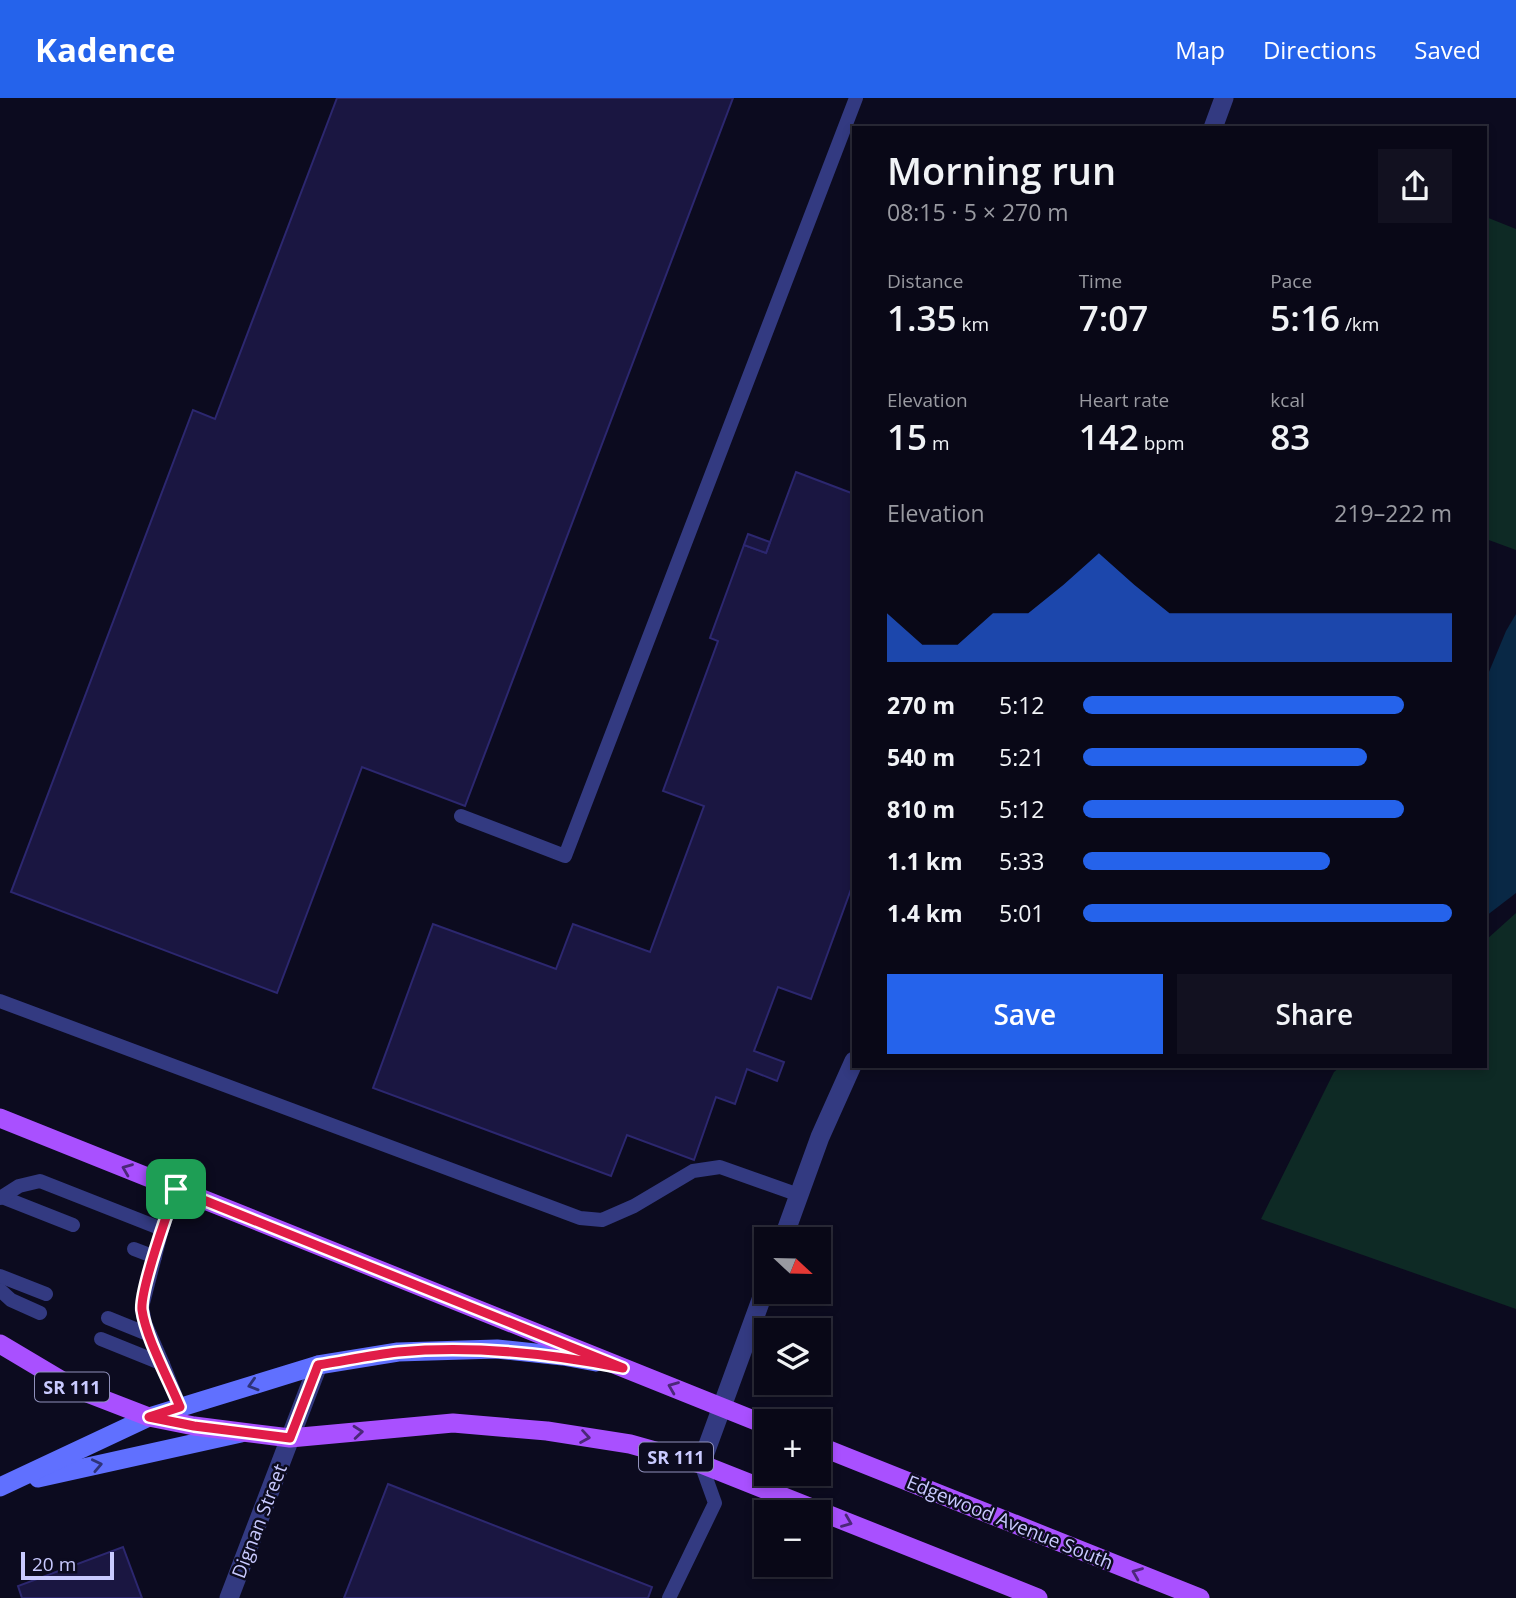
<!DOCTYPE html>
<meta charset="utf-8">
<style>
body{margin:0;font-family:"Open Sans",sans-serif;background:#121120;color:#f1f3f6;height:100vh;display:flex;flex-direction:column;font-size:26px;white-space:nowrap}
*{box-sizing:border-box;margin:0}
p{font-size:23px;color:#999aa1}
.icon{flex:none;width:38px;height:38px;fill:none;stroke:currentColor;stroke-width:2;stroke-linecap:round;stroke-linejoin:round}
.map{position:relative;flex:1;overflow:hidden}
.panel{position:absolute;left:852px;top:28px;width:635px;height:942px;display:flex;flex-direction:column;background:#090817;border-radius:0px;box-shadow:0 4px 10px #0003,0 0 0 2px #292936}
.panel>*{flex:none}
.needle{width:46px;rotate:112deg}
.controls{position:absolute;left:754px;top:1129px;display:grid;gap:14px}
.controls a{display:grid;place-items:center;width:77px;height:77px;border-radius:0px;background:#090817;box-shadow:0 4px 10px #0003,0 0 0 2px #292936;font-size:35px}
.scale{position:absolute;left:21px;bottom:18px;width:93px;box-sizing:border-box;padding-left:7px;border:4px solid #c9caff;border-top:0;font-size:19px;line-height:24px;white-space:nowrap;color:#c9caff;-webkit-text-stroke:5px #0c0b1f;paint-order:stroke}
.pin{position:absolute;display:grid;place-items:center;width:60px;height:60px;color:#fff;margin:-30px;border-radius:14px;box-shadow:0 4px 10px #0006}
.round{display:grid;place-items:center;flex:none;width:74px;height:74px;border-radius:0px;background:#121120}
.summary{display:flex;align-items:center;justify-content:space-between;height:119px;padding:0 35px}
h1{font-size:38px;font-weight:600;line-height:52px}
.figures{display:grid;grid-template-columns:repeat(3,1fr);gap:10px;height:119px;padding:7px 35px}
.figures div{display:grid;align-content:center}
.figures b{font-size:35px;font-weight:600}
.figures small{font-size:19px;font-weight:400}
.figures p{font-size:19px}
.chart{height:196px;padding:14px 35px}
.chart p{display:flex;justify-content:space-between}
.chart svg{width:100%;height:126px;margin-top:7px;fill:#2563eb;opacity:.7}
.primary-button{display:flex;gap:14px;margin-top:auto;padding:14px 35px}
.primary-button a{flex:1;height:80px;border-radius:0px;background:#2563eb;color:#fff;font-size:28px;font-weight:600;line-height:80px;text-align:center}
.primary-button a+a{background:#121120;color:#f1f3f6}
ul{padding:0 35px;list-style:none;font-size:23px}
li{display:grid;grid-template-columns:112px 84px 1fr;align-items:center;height:52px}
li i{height:18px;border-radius:9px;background:#2563eb}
header{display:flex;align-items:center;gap:42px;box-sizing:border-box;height:98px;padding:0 35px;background:#2563eb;color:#fff}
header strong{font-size:33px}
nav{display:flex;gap:38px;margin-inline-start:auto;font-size:24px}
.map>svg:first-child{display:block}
</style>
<header>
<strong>Kadence</strong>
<nav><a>Map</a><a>Directions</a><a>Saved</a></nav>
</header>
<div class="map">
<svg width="1516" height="1500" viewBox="0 0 1516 1500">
<rect width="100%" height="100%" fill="#0c0b1f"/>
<!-- green -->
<g fill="#0e2a25">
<path d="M1486 119 1516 131V452L1486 441Z"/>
<path d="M1516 815V1211L1261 1121 1334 974 1341 968H1486V842Z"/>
</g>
<!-- water -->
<path fill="#092845" d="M1516 516V795L1486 818V581L1506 533Z"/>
<!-- building -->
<g fill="#1a1641" stroke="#2c276f" stroke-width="2">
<path d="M337 0H733L465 708 362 669 277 895 11 794 193 312 215 321Z"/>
<path d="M796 374 854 396V783L811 901 778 889 754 953 784 964 777 983 747 971 735 1006 716 999 694 1062 627 1037 611 1078 373 990 433 826 556 871 573 826 650 854 704 708 663 693 718 543 710 540 744 447 766 455Z"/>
<path d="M748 436 770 444 766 455 744 447Z"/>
<path d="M388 1386 652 1489 648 1500H344Z"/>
<path d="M123 1449 142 1500H22L18 1488Z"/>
</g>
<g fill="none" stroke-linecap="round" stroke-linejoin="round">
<!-- service -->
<g stroke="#333a81" stroke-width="14">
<path d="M461 718 565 758 856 0"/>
<path d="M0 903 580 1120 602 1122 634 1108 693 1073 720 1069 799 1097"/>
<path d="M2 1099 73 1127"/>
<path d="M0 1100 19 1088 40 1083 162 1131 176 1091"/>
<path d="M162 1131 142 1209 145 1225 163 1266"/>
<path d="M134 1151 155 1159"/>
<path d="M0 1178 46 1196"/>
<path d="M0 1192 11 1202 40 1215"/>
<path d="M108 1220 150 1237"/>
<path d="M101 1241 163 1266 180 1309"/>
<path d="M669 1500 715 1405 701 1366"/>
</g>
<!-- minor -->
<g stroke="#333a81" stroke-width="19">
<path d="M1213 30 1224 0"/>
<path d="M783 1141 820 1039 854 963"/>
<path d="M701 1366 766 1188"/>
<path d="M229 1500 318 1267"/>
</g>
<!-- secondary -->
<g stroke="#6070ff" stroke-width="19">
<path d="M38 1380 241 1335"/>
<path d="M0 1389 149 1319 318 1267 398 1254 497 1251 563 1258 596 1264"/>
</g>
<!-- primary -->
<g stroke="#a950ff" stroke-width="19">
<path d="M0 1020 766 1327"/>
<path d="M0 1246 74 1290 149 1319 194 1328 290 1340 453 1325 547 1333 630 1346 701 1366 1038 1500"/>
<path d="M819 1348 1200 1500"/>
</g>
</g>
<!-- one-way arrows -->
<defs><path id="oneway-chevron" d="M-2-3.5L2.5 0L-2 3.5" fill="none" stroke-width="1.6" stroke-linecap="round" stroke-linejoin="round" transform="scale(1.75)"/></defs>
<g stroke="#4b2779">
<use href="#oneway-chevron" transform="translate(127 1071) rotate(-158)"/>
<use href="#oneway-chevron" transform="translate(673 1289) rotate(-158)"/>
<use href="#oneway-chevron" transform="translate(358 1334) rotate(-5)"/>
<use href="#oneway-chevron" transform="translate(585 1339) rotate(9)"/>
<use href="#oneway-chevron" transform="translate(847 1424) rotate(22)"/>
<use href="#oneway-chevron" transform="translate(1137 1475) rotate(-158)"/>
</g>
<g stroke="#2e3379">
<use href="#oneway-chevron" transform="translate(253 1287) rotate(163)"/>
<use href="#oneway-chevron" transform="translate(97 1367) rotate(-12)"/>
</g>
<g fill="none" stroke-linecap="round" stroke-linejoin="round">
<defs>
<path id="route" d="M176 1091 623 1270C548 1255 474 1247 398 1254 371 1257 344 1263 318 1267L290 1340 194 1328 149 1319 180 1309C169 1282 146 1240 142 1212 140 1192 168 1113 176 1091Z"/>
</defs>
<!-- route casing -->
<use href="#route" stroke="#fff" stroke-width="14"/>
<!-- route -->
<use href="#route" stroke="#e11d48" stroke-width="9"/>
</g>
<g text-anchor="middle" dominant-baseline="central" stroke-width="5" stroke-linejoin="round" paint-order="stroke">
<!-- shield labels -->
<g fill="#0c0b1f" stroke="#9091bc" stroke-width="2">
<rect x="35" y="1274.5" width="74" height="29" rx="5"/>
<rect x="639" y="1344.5" width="74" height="29" rx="5"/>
</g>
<g font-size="18" font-weight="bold" fill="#c9caff">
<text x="72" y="1289">SR 111</text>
<text x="676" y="1359">SR 111</text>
</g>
<!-- street labels -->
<g font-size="19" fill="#c9caff" stroke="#0c0b1f">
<text transform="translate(259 1423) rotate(-69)">Dignan Street</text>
<text transform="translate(1010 1424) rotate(22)">Edgewood Avenue South</text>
</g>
</g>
</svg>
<div class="controls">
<a><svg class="needle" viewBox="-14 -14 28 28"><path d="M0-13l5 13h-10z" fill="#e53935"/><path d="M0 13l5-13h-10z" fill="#999aa1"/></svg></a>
<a><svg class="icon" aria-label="layers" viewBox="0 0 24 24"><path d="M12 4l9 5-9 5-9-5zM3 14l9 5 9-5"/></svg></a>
<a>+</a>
<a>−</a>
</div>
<div class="scale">20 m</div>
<div class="pin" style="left:176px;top:1091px;background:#1e9e55"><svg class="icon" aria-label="arrive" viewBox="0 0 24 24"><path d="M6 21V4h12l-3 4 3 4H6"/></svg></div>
<section class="panel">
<div class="summary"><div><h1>Morning run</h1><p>08:15 · 5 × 270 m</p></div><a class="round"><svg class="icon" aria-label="share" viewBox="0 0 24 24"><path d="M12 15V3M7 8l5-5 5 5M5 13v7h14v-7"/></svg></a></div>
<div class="figures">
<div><p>Distance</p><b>1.35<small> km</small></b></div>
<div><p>Time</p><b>7:07</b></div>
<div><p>Pace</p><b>5:16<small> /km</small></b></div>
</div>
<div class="figures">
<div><p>Elevation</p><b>15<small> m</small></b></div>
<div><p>Heart rate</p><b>142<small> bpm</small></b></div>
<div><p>kcal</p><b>83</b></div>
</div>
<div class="chart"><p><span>Elevation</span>219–222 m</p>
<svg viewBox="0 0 160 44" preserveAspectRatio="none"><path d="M0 44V27L10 38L20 38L30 27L40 27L50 17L60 6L70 17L80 27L90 27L100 27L110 27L120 27L130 27L140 27L150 27L160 27V44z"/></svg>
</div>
<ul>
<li><b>270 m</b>5:12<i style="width:87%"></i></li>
<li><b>540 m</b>5:21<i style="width:77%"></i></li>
<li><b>810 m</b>5:12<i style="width:87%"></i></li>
<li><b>1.1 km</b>5:33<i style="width:67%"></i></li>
<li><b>1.4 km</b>5:01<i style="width:100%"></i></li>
</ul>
<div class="primary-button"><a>Save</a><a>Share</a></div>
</section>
</div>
